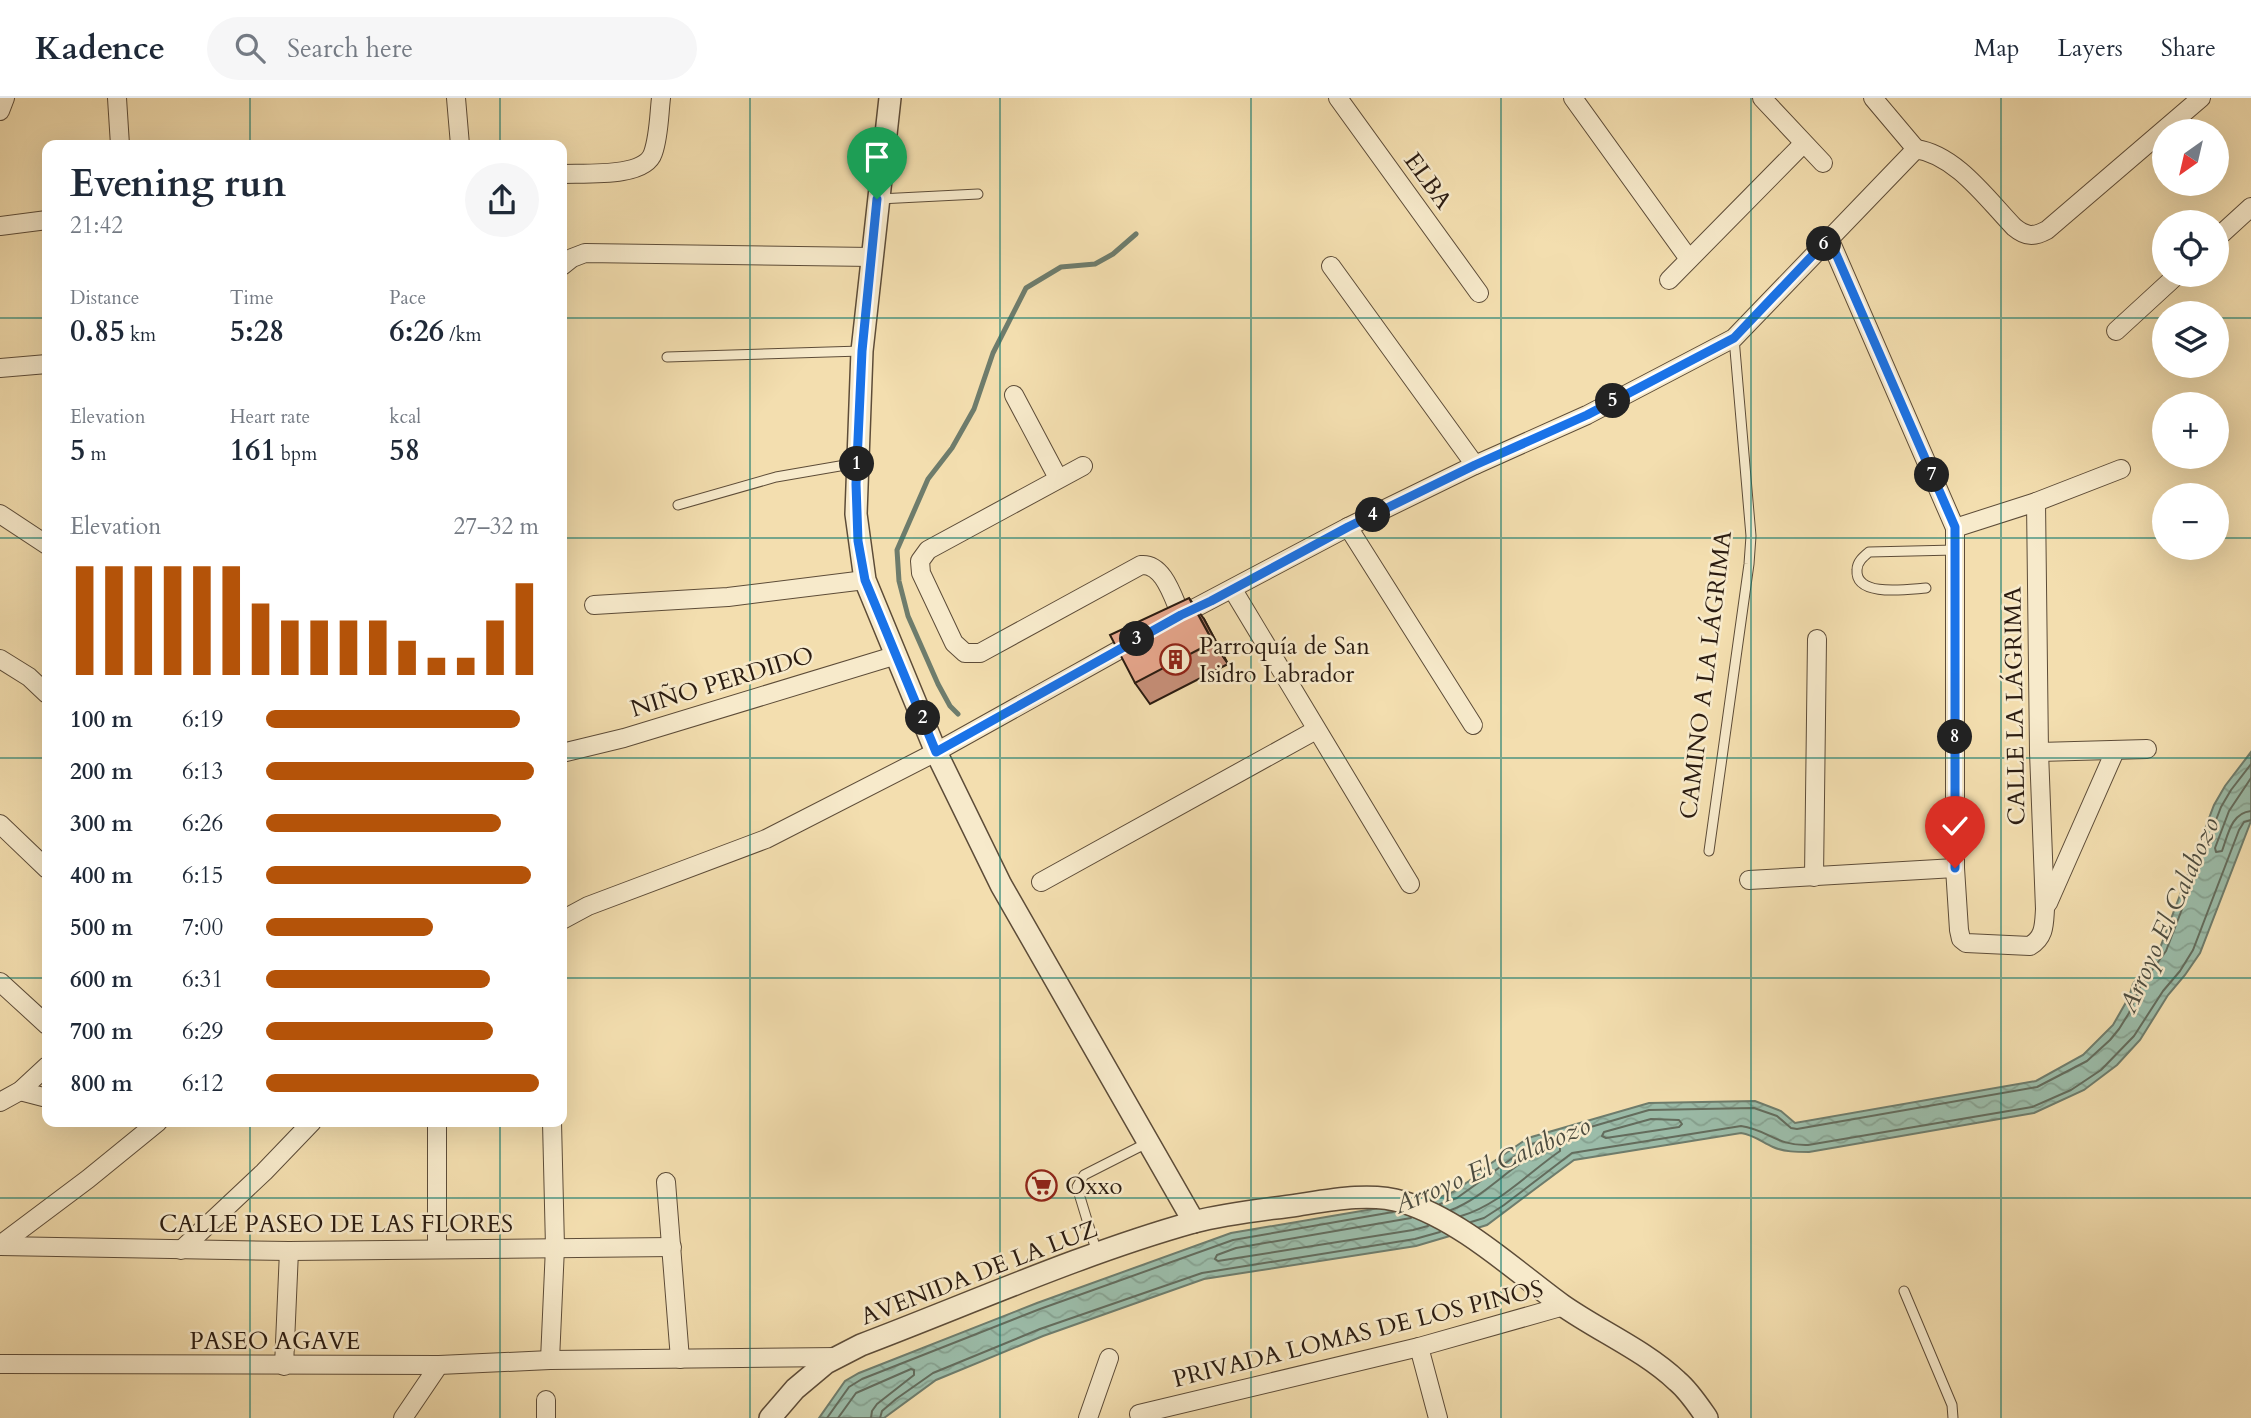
<!DOCTYPE html>
<meta charset="utf-8">
<style>
body{margin:0;font-family:Cardo,serif;background:#f6f6f7;color:#1f2937;height:100vh;display:flex;flex-direction:column;font-size:26px;white-space:nowrap}
*{box-sizing:border-box;margin:0}
p{font-size:23px;color:#747a83}
.icon{flex:none;width:38px;height:38px;fill:none;stroke:currentColor;stroke-width:2;stroke-linecap:round;stroke-linejoin:round}
.map{position:relative;flex:1;overflow:hidden}
.details{position:absolute;left:42px;top:42px;width:525px;height:987px;display:flex;flex-direction:column;background:#fff;border-radius:14px;box-shadow:0 7px 28px #0002}
.details>*{flex:none}
.needle{width:46px;rotate:214deg}
.fabs{position:absolute;left:2152px;top:21px;display:grid;gap:14px}
.fabs a{display:grid;place-items:center;width:77px;height:77px;border-radius:50%;background:#fff;box-shadow:0 7px 28px #0002;font-size:35px}
.pin{position:absolute;display:grid;place-items:center;width:60px;height:60px;color:#fff;margin:-72px -30px;border-radius:50% 50% 50% 0;rotate:-45deg;box-shadow:0 0 7px #0007}
.pin .icon{rotate:45deg}
.km{position:absolute;width:35px;height:35px;margin:-18px;border-radius:50%;background:#222;color:#fff;font-size:19px;line-height:35px;text-align:center}
.round{display:grid;place-items:center;flex:none;width:74px;height:74px;border-radius:37px;background:#f6f6f7}
.summary{display:flex;align-items:center;justify-content:space-between;height:119px;padding:0 28px}
h1{font-size:38px;font-weight:700;line-height:52px}
.metrics{display:grid;grid-template-columns:repeat(3,1fr);gap:10px;height:119px;padding:7px 28px}
.metrics div{display:grid;align-content:center}
.metrics b{font-size:30px;font-weight:700}
.metrics small{font-size:19px;font-weight:400}
.metrics p{font-size:19px}
.chart{height:196px;padding:14px 28px}
.chart p{display:flex;justify-content:space-between}
.chart svg{width:100%;height:126px;margin-top:7px;stroke:#b45309;stroke-width:6}
ul{padding:0 28px;list-style:none;font-size:23px}
li{display:grid;grid-template-columns:112px 84px 1fr;align-items:center;height:52px}
li i{height:18px;border-radius:9px;background:#b45309}
header{display:flex;align-items:center;gap:42px;box-sizing:border-box;height:98px;padding:0 35px;background:#fff;border-bottom:2px solid #e0e1e3}
header strong{font-size:33px}
nav{display:flex;gap:38px;margin-inline-start:auto;font-size:24px}
.search{width:490px;height:63px;background:#f6f6f7;display:flex;align-items:center;gap:18px;box-sizing:border-box;padding:0 24px;border-radius:38px;color:#747a83;font-size:26px}
.map>svg:first-child{display:block}
</style>
<header>
<strong>Kadence</strong>
<div class="search"><svg class="icon" aria-label="search" viewBox="0 0 24 24"><circle cx="10" cy="10" r="6"/><path d="M15 15l6 6"/></svg>Search here</div>
<nav><a>Map</a><a>Layers</a><a>Share</a></nav>
</header>
<div class="map">
<svg width="2251" height="1320" viewBox="0 0 2251 1320">
<defs>
<pattern id="water-waves" width="16" height="10" patternUnits="userSpaceOnUse" patternTransform="scale(1.75)"><rect width="16" height="10" fill="#9bbca9"/><path d="M0 5q4-4 8 0t8 0" fill="none" stroke="#86a190"/></pattern>
</defs>
<rect width="100%" height="100%" fill="#f3deaf"/>
<filter id="stains"><feTurbulence type="fractalNoise" baseFrequency=".00286" numOctaves="4"/><feColorMatrix values="0 0 0 0 .2 0 0 0 0 .09 0 0 0 0 .02 0 0 0 .5 -.17"/></filter>
<radialGradient id="worn" r=".72"><stop offset=".6" stop-color="#630" stop-opacity="0"/><stop offset="1" stop-color="#630" stop-opacity=".3"/></radialGradient>
<!-- water -->
<path fill="url(#water-waves)" stroke="#6e7c6c" stroke-width="2" d="M2251 654V723L2200 855 2185 877 2168 897 2140 942 2117 967 2084 992 2034 1015 1809 1054C1797 1054 1784 1054 1773 1049 1762 1044 1754 1037 1741 1035L1574 1062 1487 1127 1416 1148 1204 1181 1043 1238 936 1282 884 1320H819L845 1283 859 1275 1037 1205 1231 1135 1438 1100 1453 1094 1469 1083 1490 1066 1528 1040 1649 1005 1755 1003 1781 1013 1795 1025 2036 983 2083 957 2113 927 2129 899 2133 886 2160 850 2214 707 2225 688Z"/>
<g fill="none" stroke-linecap="round" stroke-linejoin="round">
<!-- shore -->
<g stroke="#636c5d" stroke-width="2">
<path d="M2251 680 2229 713 2215 750 2216 754 2222 753C2228 737 2231 715 2251 713"/>
<path d="M1651 1021 1679 1022 1682 1026 1679 1029 1606 1040 1602 1038 1604 1034Z"/>
<path d="M1440 1106 1457 1100 1532 1046 1649 1012 1754 1010 1777 1018 1791 1030 1797 1031 2037 989 2087 963 2110 942 2119 931 2129 915 2140 889 2166 853 2221 709 2231 692 2251 666"/>
<path d="M1451 1112C1490 1097 1514 1060 1557 1047L1560 1048V1053C1528 1075 1499 1107 1461 1118"/>
<path d="M1411 1120 1236 1150 1217 1157 1215 1161 1218 1163 1413 1132 1428 1128"/>
<path d="M1471 1124 1484 1120 1504 1107 1572 1055 1741 1028C1769 1032 1776 1048 1808 1047L2032 1009 2071 992 2101 972 2134 938 2163 893 2180 873 2193 852 2239 732 2244 724 2251 722"/>
<path d="M827 1320 849 1289 862 1281 1040 1211 1233 1142 1393 1114"/>
<path d="M838 1320 856 1295 911 1271 914 1272V1277L877 1306 872 1313 871 1320"/>
<path d="M880 1320 882 1313 896 1301 933 1275 1040 1231 1202 1175 1415 1141 1440 1134"/>
</g>
<!-- stream -->
<path stroke="#6e7c6c" stroke-width="5" d="M958 616 950 608 938 586 908 518 899 483 897 452 928 381 952 350 974 311 993 255 1026 190 1061 169 1095 166 1113 156 1136 136"/>
<defs>
<g id="service">
<path d="M879 101 978 96"/>
<path d="M667 259 861 253"/>
<path d="M678 407 776 379 857 365"/>
<path d="M1926 490C1909 491 1855 500 1857 472 1857 464 1863 459 1869 454L1955 452"/>
<path d="M1709 753 1749 466 1751 438 1734 240"/>
<path d="M1097 1155 1077 1089 1084 1077 1147 1045"/>
<path d="M1904 1193 1952 1307 1953 1320"/>
</g>
<g id="minor">
<path d="M117 0 120 47"/>
<path d="M456 0 460 47"/>
<path d="M1338 0 1479 195"/>
<path d="M1573 0 1689 161"/>
<path d="M1762 0 1823 65"/>
<path d="M1873 0 1916 51"/>
<path d="M0 13 5 0"/>
<path d="M562 76C585 75 645 80 653 55 659 38 659 17 661 0"/>
<path d="M0 128 47 122"/>
<path d="M1829 140 1955 430V770L1959 832 1961 841 1966 845 2030 848C2045 839 2044 826 2045 811L2039 654 2036 404"/>
<path d="M2217 140 2251 109"/>
<path d="M562 168 572 160 585 155 872 159"/>
<path d="M1331 168 1475 367"/>
<path d="M1669 182 1803 46"/>
<path d="M2116 233 2177 177"/>
<path d="M0 270 47 266"/>
<path d="M1014 297 1058 380"/>
<path d="M1083 368 928 452 920 463 921 475 954 545 965 555H980L1141 467C1164 465 1173 500 1181 517"/>
<path d="M0 416 47 447"/>
<path d="M1348 429 1473 627"/>
<path d="M1955 430 2036 404 2121 371"/>
<path d="M1233 492 1410 786"/>
<path d="M594 507 728 499 865 482"/>
<path d="M1176 520 1348 429 1475 367 1587 317 1734 240 1916 51C1956 57 1987 101 2014 129 2026 139 2034 139 2047 132L2201 0"/>
<path d="M0 561 29 579 47 596"/>
<path d="M2039 654 2147 651"/>
<path d="M562 655 624 640 897 557"/>
<path d="M0 726 47 771"/>
<path d="M1814 779 1817 541"/>
<path d="M1749 782 1955 770"/>
<path d="M1041 784 1316 632"/>
<path d="M2048 805 2115 653"/>
<path d="M562 822 588 808 766 741 936 654 1137 542"/>
<path d="M0 884 47 927"/>
<path d="M20 993 47 1000"/>
<path d="M0 1004 20 993 47 968"/>
<path d="M666 1084 680 1261"/>
<path d="M0 1147 88 1081 158 1024"/>
<path d="M0 1148 289 1153 672 1149"/>
<path d="M437 1150V1024"/>
<path d="M181 1152 264 1074 312 1024"/>
<path d="M1419 1249 1438 1320"/>
<path d="M550 1262 555 1149 552 1024"/>
<path d="M0 1266 439 1267 550 1262 839 1259"/>
<path d="M284 1268 289 1153"/>
<path d="M1139 1316 1419 1249 1564 1208"/>
<path d="M403 1320 439 1267"/>
<path d="M546 1320V1302"/>
<path d="M1088 1320 1109 1260"/>
</g>
<g id="tertiary">
<path d="M890 0 862 253 856 416 865 482 936 654 1001 787 1194 1124"/>
<path d="M770 1320 795 1291 826 1265 861 1247C969 1206 1083 1155 1194 1124 1228 1115 1263 1112 1298 1107 1330 1102 1371 1094 1403 1104 1461 1122 1514 1172 1562 1207 1599 1233 1644 1252 1677 1283 1689 1293 1698 1307 1707 1320"/>
</g>
</defs>
<!-- service casing -->
<use href="#service" stroke="#5d4c38" stroke-width="11"/>
<!-- minor casing -->
<use href="#minor" stroke="#5d4c38" stroke-width="20"/>
<!-- tertiary casing -->
<use href="#tertiary" stroke="#5d4c38" stroke-width="24"/>
<!-- service -->
<use href="#service" stroke="#f7eacb" stroke-width="9"/>
<!-- minor -->
<use href="#minor" stroke="#f7eacb" stroke-width="18"/>
<!-- tertiary -->
<use href="#tertiary" stroke="#f7eacb" stroke-width="21"/>
</g>
<!-- wall -->
<path fill="#c68f78" stroke="#2b1c11" stroke-width="2" d="M1204 521 1228 566 1150 606 1135 585Z"/>
<!-- shaded-wall -->
<path fill="#a17462" stroke="#2b1c11" stroke-width="2" d="M1189 500 1204 521 1228 566 1213 544Z"/>
<!-- building -->
<path fill="#e6a68c" stroke="#2b1c11" stroke-width="2" d="M1189 500 1213 544 1135 585 1110 537Z"/>
<g fill="none" stroke-linecap="round" stroke-linejoin="round">
<defs>
<path id="route" d="M877 101 862 253 856 386 858 443 865 482 936 654 1181 517 1211 503 1348 429 1475 367 1587 317 1734 240 1829 140 1955 429V770"/>
</defs>
<!-- route casing -->
<use href="#route" stroke="#fff" stroke-width="14"/>
<!-- route -->
<use href="#route" stroke="#1a73e8" stroke-width="9"/>
</g>
<!-- grid -->
<path fill="none" stroke="#0f766e" stroke-width="2" stroke-opacity="0.55" d="M250 0V47M500 0V47M750 0V1320M1000 0V1320M1251 0V1320M1501 0V1320M1751 0V1320M2001 0V1320M0 220H47M562 220H2165M2217 220H2251M0 440H47M562 440H2165M2217 440H2251M0 660H47M562 660H2251M0 880H47M562 880H2251M250 1024V1320M500 1024V1320M0 1100H2251"/>
<!-- icons -->
<defs>
<symbol id="building-ring" viewBox="-11 -11 22 22"><circle r="9.5" fill="#f7eacb" stroke="#8f2418" stroke-width="1.5"/><path d="M-4-6H4V6H1V3H-1V6H-4ZM-2.5-4.3h1.7v1.8h-1.7ZM.8-4.3h1.7v1.8H.8ZM-2.5-1h1.7V.8h-1.7ZM.8-1h1.7V.8H.8Z" fill="#8f2418"/></symbol>
<symbol id="supermarket-ring" viewBox="-11 -11 22 22"><circle r="9.5" fill="#f7eacb" stroke="#8f2418" stroke-width="1.5"/><path d="M-6-5.5h2.5l.6 2H6L4.5 2H-2.5L-4.4-4H-6ZM-1.5 3.2a1.3 1.3 0 1 0 .1 0ZM3 3.2a1.3 1.3 0 1 0 .1 0Z" fill="#8f2418"/></symbol>
</defs>
<g fill-rule="evenodd">
<use href="#building-ring" x="1158" y="544" width="35" height="35"/>
<use href="#supermarket-ring" x="1024" y="1070" width="35" height="35"/>
</g>
<g text-anchor="middle" dominant-baseline="central" stroke-width="5" stroke-linejoin="round" paint-order="stroke">
<!-- street labels -->
<g font-size="24" fill="#2b1c11" stroke="#f7eacb">
<text transform="translate(1428 83) rotate(54)">ELBA</text>
<text transform="translate(1706 577) rotate(-83)">CAMINO A LA LÁGRIMA</text>
<text transform="translate(722 584) rotate(-17)">NIÑO PERDIDO</text>
<text transform="translate(2015 608) rotate(-91)">CALLE LA LÁGRIMA</text>
<text x="336" y="1126">CALLE PASEO DE LAS FLORES</text>
<text transform="translate(979 1175) rotate(-21)">AVENIDA DE LA LUZ</text>
<text transform="translate(1358 1236) rotate(-14)">PRIVADA LOMAS DE LOS PINOS</text>
<text x="275" y="1243">PASEO AGAVE</text>
</g>
<!-- poi labels -->
<g font-size="24" fill="#2b1c11" stroke="#f7eacb" text-anchor="start">
<text x="1199" y="548">Parroquía de San<tspan x="1199" dy="28">Isidro Labrador</tspan></text>
<text x="1065" y="1088">Oxxo</text>
</g>
<!-- water labels -->
<g font-size="26" font-style="italic" fill="#4d4c3f" stroke="#f7eacb">
<text transform="translate(2169 817) rotate(-66)">Arroyo El Calabozo</text>
<text transform="translate(1492 1067) rotate(-23)">Arroyo El Calabozo</text>
</g>
</g>
<rect width="100%" height="100%" filter="url(#stains)"/>
<rect width="100%" height="100%" fill="url(#worn)"/>
</svg>
<div class="fabs">
<a><svg class="needle" viewBox="-14 -14 28 28"><path d="M0-13l5 13h-10z" fill="#e53935"/><path d="M0 13l5-13h-10z" fill="#747a83"/></svg></a>
<a><svg class="icon" aria-label="locate" viewBox="0 0 24 24"><circle cx="12" cy="12" r="6"/><path d="M12 2v4M12 18v4M2 12h4M18 12h4"/></svg></a>
<a><svg class="icon" aria-label="layers" viewBox="0 0 24 24"><path d="M12 4l9 5-9 5-9-5zM3 14l9 5 9-5"/></svg></a>
<a>+</a>
<a>−</a>
</div>
<div class="pin" style="left:877px;top:101px;background:#1e9e55"><svg class="icon" aria-label="arrive" viewBox="0 0 24 24"><path d="M6 21V4h12l-3 4 3 4H6"/></svg></div>
<div class="pin" style="left:1955px;top:770px;background:#d93025"><svg class="icon" aria-label="check" viewBox="0 0 24 24"><path d="M5 12l5 5 9-10"/></svg></div>
<b class="km" style="left:857px;top:366px">1</b>
<b class="km" style="left:923px;top:620px">2</b>
<b class="km" style="left:1137px;top:541px">3</b>
<b class="km" style="left:1373px;top:417px">4</b>
<b class="km" style="left:1613px;top:303px">5</b>
<b class="km" style="left:1824px;top:146px">6</b>
<b class="km" style="left:1932px;top:377px">7</b>
<b class="km" style="left:1955px;top:639px">8</b>
<section class="details">
<div class="summary"><div><h1>Evening run</h1><p>21:42</p></div><a class="round"><svg class="icon" aria-label="share" viewBox="0 0 24 24"><path d="M12 15V3M7 8l5-5 5 5M5 13v7h14v-7"/></svg></a></div>
<div class="metrics">
<div><p>Distance</p><b>0.85<small> km</small></b></div>
<div><p>Time</p><b>5:28</b></div>
<div><p>Pace</p><b>6:26<small> /km</small></b></div>
</div>
<div class="metrics">
<div><p>Elevation</p><b>5<small> m</small></b></div>
<div><p>Heart rate</p><b>161<small> bpm</small></b></div>
<div><p>kcal</p><b>58</b></div>
</div>
<div class="chart"><p><span>Elevation</span>27–32 m</p>
<svg viewBox="0 0 160 44" preserveAspectRatio="none"><path d="M5 44V6M15 44V6M25 44V6M35 44V6M45 44V6M55 44V6M65 44V19M75 44V25M85 44V25M95 44V25M105 44V25M115 44V32M125 44V38M135 44V38M145 44V25M155 44V12"/></svg>
</div>
<ul>
<li><b>100 m</b>6:19<i style="width:93%"></i></li>
<li><b>200 m</b>6:13<i style="width:98%"></i></li>
<li><b>300 m</b>6:26<i style="width:86%"></i></li>
<li><b>400 m</b>6:15<i style="width:97%"></i></li>
<li><b>500 m</b>7:00<i style="width:61%"></i></li>
<li><b>600 m</b>6:31<i style="width:82%"></i></li>
<li><b>700 m</b>6:29<i style="width:83%"></i></li>
<li><b>800 m</b>6:12<i style="width:100%"></i></li>
</ul>
</section>
</div>
